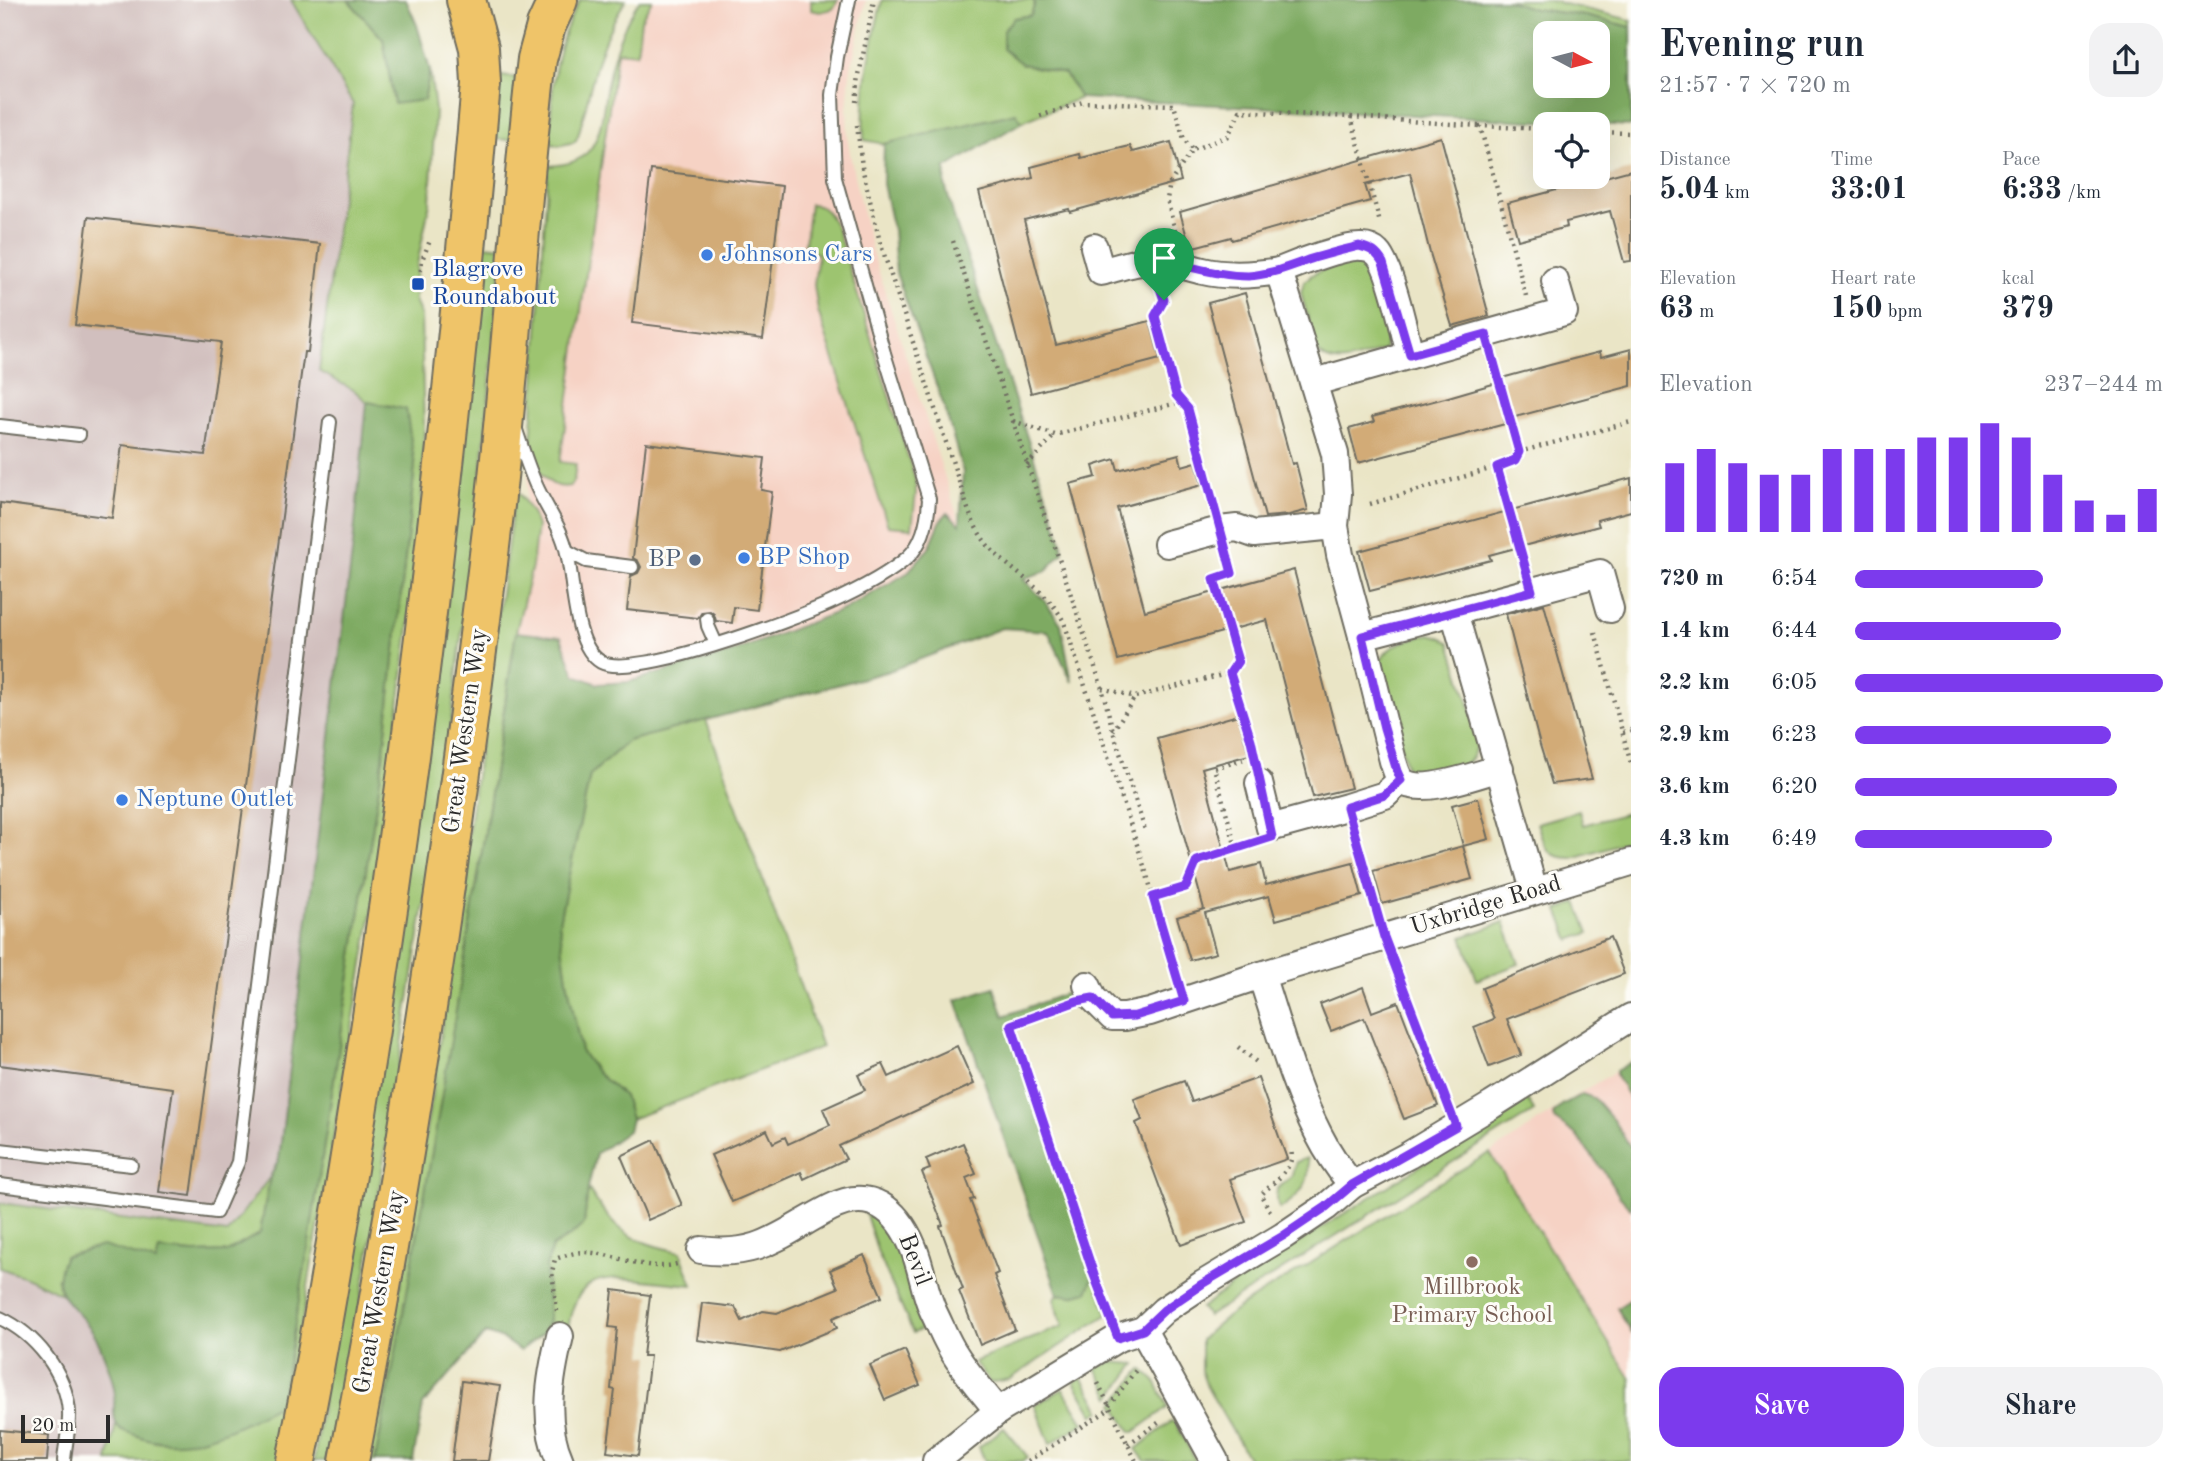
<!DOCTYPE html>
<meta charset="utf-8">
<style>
body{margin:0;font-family:"Old Standard TT",serif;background:#f2f2f3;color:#1f2937;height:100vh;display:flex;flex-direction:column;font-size:26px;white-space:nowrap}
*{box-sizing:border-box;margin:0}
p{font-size:23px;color:#747a83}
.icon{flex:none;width:38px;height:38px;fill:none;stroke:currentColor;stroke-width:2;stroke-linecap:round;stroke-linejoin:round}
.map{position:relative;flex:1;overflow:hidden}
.side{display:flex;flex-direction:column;background:#fff;width:560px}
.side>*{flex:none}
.needle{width:46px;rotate:97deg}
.fabs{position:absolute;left:1533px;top:21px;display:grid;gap:14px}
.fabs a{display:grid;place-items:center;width:77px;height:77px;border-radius:14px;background:#fff;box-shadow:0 7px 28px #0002;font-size:35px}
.scale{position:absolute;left:21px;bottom:18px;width:89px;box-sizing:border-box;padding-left:7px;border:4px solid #2b2b2b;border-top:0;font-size:19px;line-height:24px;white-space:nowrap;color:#2b2b2b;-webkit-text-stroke:5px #fdfcf7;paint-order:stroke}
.pin{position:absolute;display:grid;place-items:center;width:60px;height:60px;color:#fff;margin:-72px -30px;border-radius:50% 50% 50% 0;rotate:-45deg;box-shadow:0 0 7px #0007}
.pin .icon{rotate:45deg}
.round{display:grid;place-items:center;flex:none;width:74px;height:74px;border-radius:21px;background:#f2f2f3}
.headline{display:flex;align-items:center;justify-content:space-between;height:119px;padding:0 28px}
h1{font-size:38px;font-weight:600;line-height:52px}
.metrics{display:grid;grid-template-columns:repeat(3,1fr);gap:10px;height:119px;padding:7px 28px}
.metrics div{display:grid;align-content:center}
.metrics b{font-size:30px;font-weight:600}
.metrics small{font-size:19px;font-weight:400}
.metrics p{font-size:19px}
.chart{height:196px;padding:14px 28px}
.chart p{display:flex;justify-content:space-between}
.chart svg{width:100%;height:126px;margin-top:7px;stroke:#7c3aed;stroke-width:6}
.cta{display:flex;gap:14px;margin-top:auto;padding:14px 28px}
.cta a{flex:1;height:80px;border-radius:21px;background:#7c3aed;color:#fff;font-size:28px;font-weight:600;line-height:80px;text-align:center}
.cta a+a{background:#f2f2f3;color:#1f2937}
ul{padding:0 28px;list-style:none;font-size:23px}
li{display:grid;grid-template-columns:112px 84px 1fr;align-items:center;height:52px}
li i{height:18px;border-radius:9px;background:#7c3aed}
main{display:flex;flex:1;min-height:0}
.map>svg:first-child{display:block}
</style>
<main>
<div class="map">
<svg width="1631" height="1461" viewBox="0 0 1631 1461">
<rect width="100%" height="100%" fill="#fdfcf7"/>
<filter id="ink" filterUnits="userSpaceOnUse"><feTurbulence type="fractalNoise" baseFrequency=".0143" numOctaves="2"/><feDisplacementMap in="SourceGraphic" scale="14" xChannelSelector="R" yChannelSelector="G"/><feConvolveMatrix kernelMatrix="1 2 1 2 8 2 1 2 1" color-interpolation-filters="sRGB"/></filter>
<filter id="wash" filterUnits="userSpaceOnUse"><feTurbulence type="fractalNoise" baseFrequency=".00686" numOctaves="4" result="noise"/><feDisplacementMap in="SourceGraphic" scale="28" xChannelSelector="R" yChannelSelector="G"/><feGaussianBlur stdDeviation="1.57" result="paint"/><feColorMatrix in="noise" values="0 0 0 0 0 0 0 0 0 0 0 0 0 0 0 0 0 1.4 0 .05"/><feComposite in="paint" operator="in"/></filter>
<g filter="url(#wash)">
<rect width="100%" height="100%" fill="#eae5c6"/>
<!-- built -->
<g fill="#f6d2c4">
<path d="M640 0H866L850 73 847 109 848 142 855 180 872 251 982 592 582 718 561 637 516 632 533 417 548 166 567 165 581 158 591 149 598 135 608 76 621 39 634 8Z"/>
<path d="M1631 1062V1461L1201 1370V1340L1213 1326 1425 1190 1508 1142 1575 1096Z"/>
</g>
<!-- industrial -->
<path fill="#d1bfbe" d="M0 0H291L353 104 319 370 355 391 367 402 353 545 279 1159 270 1177 260 1233 61 1294 86 1322 96 1337 114 1387 116 1424 108 1461H0Z"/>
<!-- green -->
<g fill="#9dc46f" stroke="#64784d" stroke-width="2">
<path d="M291 0H348L383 39 424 100 430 70 435 110 430 202 417 265 415 300 421 316 424 429 420 541 375 894 278 1461H108L116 1424 121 1430 236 1425 280 1404 308 1249 383 760 415 466 392 406 367 402 355 391 319 371 353 104Z"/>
<path d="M580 0H626C595 47 593 84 578 136L575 142 558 146 550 143C551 91 553 46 580 0Z"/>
<path d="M640 0H652L641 20 637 53 617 51 560 462 576 464 574 480 570 486C545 491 535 465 531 445L548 166C565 165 581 162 591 148 604 130 603 101 608 80 613 54 624 21 640 0Z"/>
<path d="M811 0H838L833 9 820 12 811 10Z"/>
<path d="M882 0H1033L1035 3 1031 15 1014 18 1022 64 1065 74 1080 98 1022 122 1015 113 884 144 864 140C861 92 871 47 882 0Z"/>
<path d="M1506 0H1544L1556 2 1631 20V27L1585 16 1534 9Z"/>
<path d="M500 76 519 78 514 140 494 139Z"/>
<path d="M810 204C825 204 831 217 837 229L915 479 916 493 912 528 888 526 818 311 814 285 818 253 804 251Z"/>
<path d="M484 245 503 247 481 477 444 777 367 1267 331 1461H314Z"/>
<path d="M1358 261 1364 263 1373 270 1388 329 1384 350C1363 356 1334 372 1317 351L1301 293C1302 288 1303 282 1308 278 1318 269 1345 262 1358 261Z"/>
<path d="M517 493 521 496 532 513 537 526 532 566 516 632 464 966 417 1244 375 1461H367L404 1266 436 1068 514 499Z"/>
<path d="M1430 634 1441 637 1450 643 1477 730C1479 773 1451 770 1417 777L1407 769 1379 666C1386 642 1409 640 1430 634Z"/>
<path d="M706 720 822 1047 631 1119 624 1096 598 1074 581 1051 567 980 559 922 590 775 628 741Z"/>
<path d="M1579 811 1583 825 1631 812V840L1573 858C1546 859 1544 845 1537 823Z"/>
<path d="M1577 902 1589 933 1570 940 1558 910Z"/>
<path d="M1504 922 1519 964 1477 980 1462 937Z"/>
<path d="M1527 1099 1534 1111 1208 1316 1201 1308 1240 1279Z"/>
<path d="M1490 1153 1631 1379V1461H1250L1207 1387 1201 1370V1340C1228 1310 1276 1285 1311 1263 1370 1226 1429 1187 1490 1153Z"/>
<path d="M1307 1158C1313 1183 1299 1196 1280 1209L1276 1199 1277 1189 1291 1177 1296 1162Z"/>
<path d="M270 1177 260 1233 227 1252 194 1253 159 1250 157 1262 57 1278 61 1294 28 1278 0 1268V1203L227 1233Z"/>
<path d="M588 1188C615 1232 631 1242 681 1252 683 1264 689 1273 693 1285 676 1284 660 1282 643 1280 599 1275 575 1278 568 1329L543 1333 549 1321 546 1267 552 1247 570 1236 584 1224Z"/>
<path d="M866 1215C905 1221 908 1270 916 1301 918 1310 922 1319 926 1328L913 1333 878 1253Z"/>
<path d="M1094 1275 1108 1314 1010 1379 990 1383 974 1362 1063 1326 1054 1299 1058 1294 1072 1296 1087 1292Z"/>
<path d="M1111 1362 1136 1364 1111 1397 1096 1368Z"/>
<path d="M1142 1369 1155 1381 1168 1407 1134 1432H1131L1114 1404Z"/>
<path d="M1082 1377 1101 1410 1094 1415 1074 1382Z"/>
<path d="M1063 1389 1084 1423 1050 1444 1035 1405Z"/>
<path d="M1172 1421 1176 1424 1196 1461H1145L1136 1449Z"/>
<path d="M1004 1428 1028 1457 1023 1461H985L979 1447Z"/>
</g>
<!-- forest -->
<g fill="#7eaa62" stroke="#546a46" stroke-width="2" fill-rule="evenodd">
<path d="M348 0H406L417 25 430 70 424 100 394 104 383 39Z"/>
<path d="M1033 0H1506L1534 9 1585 16 1631 27V126L1080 98 1065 74 1022 64 1003 49V30L1014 18 1031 15 1035 3ZM1545 33H1598V86H1545Z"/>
<path d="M1016 113 1022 122 946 168 945 185 955 221 1061 539 1063 552 1046 571 1023 579 1043 599 1061 624 1072 682 1048 631 1002 628 889 671 628 741 590 775 559 922 567 980 581 1051 598 1074 624 1096 631 1119 628 1131 596 1154 588 1188 584 1224 570 1236 552 1247 546 1267 549 1321 543 1333 520 1351 503 1339 486 1333 423 1405 413 1461H375C429 1186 474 909 516 632L561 637 575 675 598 684 628 682 727 654 845 609 907 573 929 548 941 520 947 513 960 524 963 472 946 412 896 273 893 230 883 184 884 144Z"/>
<path d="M367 402 406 409 415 466 383 760 308 1249 281 1404C235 1428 187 1456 135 1435 129 1433 120 1431 117 1425 111 1415 116 1399 114 1388 111 1372 103 1352 96 1337 79 1305 44 1298 65 1256L103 1246 156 1262 159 1250 194 1253 227 1252 260 1233 270 1177 279 1159 353 545Z"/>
<path d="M994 987 1004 1016 1073 991 1077 1001 1011 1026 1094 1275 1087 1292 1072 1296 1058 1294 956 1000Z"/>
<path d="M1631 1062V1101L1616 1076V1071Z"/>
<path d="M1582 1094 1594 1098 1613 1120 1631 1148V1209L1619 1196 1605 1173 1575 1134 1554 1119 1553 1114 1562 1105Z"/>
<path d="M1631 1299V1332L1617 1308Z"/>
</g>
<g id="blocks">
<!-- building -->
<g fill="#d2ab77">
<path d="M1441 137 1489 316 1452 326 1430 253 1410 173 1365 185 1370 201 1232 240 1231 237 1190 248 1180 212Z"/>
<path d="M1171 142 1181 181 1070 212 1069 209 1024 220 1056 345 1150 321 1160 359 1031 393 979 192 1033 178 1031 167 1080 154 1081 158 1130 146 1133 152Z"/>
<path d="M651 170 782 186 763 339 632 323Z"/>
<path d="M1631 170V261L1624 262 1610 211 1566 222 1567 227 1518 240 1508 203Z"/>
<path d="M88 217 320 244 308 352H304L191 1196 159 1192 173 1088 0 1065V503L112 518 122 445 205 455 221 342 75 325Z"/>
<path d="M1245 293 1292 464 1296 463 1308 510 1289 515 1265 517 1208 303Z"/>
<path d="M1631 349V386L1504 420 1505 424 1358 463 1349 429 1374 422 1372 417 1445 398 1503 381 1502 378 1550 365 1600 352 1601 357Z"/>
<path d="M646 443 765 458 761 490 772 492 757 610 734 607 732 623 716 621 714 614 710 611 702 612 698 618 627 610 631 576 638 573 641 567 638 561 633 558Z"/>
<path d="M1179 454 1182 466 1196 462 1202 485 1117 508 1145 611 1294 570 1351 788 1313 797 1267 620 1118 660 1070 484 1096 477 1093 466 1115 459 1118 470Z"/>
<path d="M1631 478V511L1597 520 1599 526 1489 555 1491 560 1370 591 1359 551Z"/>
<path d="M1544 604 1556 649 1592 779 1552 784 1540 745 1506 614Z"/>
<path d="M1238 715 1249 755 1202 768 1230 872 1261 864 1266 885 1353 862 1362 896 1276 920 1269 896 1205 913 1216 953 1190 960 1177 917 1204 909 1157 738Z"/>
<path d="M1478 798 1489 839 1463 846 1452 805Z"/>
<path d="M1463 846 1472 879 1382 904 1373 871Z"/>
<path d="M1610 937 1624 974 1507 1019 1521 1055 1489 1067 1474 1027 1494 1019 1482 988Z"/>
<path d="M1363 987 1372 1012 1398 1002 1438 1106 1404 1119 1364 1018 1331 1031 1320 1004Z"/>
<path d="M957 1046 974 1084 839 1146 846 1159 804 1179 801 1172 732 1202 711 1155 767 1130 773 1143 785 1137 788 1144 830 1125 823 1109 865 1090 858 1075 883 1064 889 1077Z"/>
<path d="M1258 1078 1287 1159 1230 1179 1246 1222 1181 1245 1136 1123 1142 1120 1134 1099 1184 1081 1192 1102Z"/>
<path d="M654 1140 682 1205 648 1220 621 1156Z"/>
<path d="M963 1143 976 1174 966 1178 974 1199 970 1200 998 1273 994 1275 1015 1330 980 1345 959 1291 963 1289 940 1226 943 1225 922 1172 930 1169 926 1159Z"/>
<path d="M864 1255 882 1297 833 1318 837 1328 780 1352 697 1340 702 1303 735 1307 742 1321 763 1311 777 1313 838 1288 830 1270Z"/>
<path d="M613 1290 650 1295 643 1356H650L638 1456 607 1452 615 1390 611 1389 617 1328 609 1327Z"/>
<path d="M905 1350 920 1385 885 1400 870 1365Z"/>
<path d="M462 1381 500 1386 488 1461H452Z"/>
<path d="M0 1430 49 1435 47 1461H0Z"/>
</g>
</g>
</g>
<g filter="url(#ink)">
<use href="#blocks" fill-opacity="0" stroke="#6e6c61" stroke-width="2"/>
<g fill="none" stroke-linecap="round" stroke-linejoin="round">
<defs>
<g id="service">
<path d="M0 426 79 435"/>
<path d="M516 430C522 448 528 467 536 485 546 508 562 528 567 553 574 581 573 646 601 662 633 680 792 620 830 603 854 592 888 575 908 557 924 542 928 520 929 499L884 353 835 178 832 95 837 57 849 0"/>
<path d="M567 551 586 561 632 567"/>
<path d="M707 619 708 626 716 644"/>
<path d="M0 1150 131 1165"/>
<path d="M0 1185 216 1212 238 1162 330 422"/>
<path d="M0 1318C35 1334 66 1372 69 1412 70 1427 65 1445 64 1461"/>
</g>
<g id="minor">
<path d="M1094 247 1101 272C1117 268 1137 260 1154 261 1172 261 1186 267 1203 271 1228 277 1254 275 1279 271L1335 454 1338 494 1335 526 1340 555 1362 636"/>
<path d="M1279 271C1296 264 1346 245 1362 247 1367 247 1373 249 1377 253 1390 265 1405 334 1410 355"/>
<path d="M1315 382 1564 312 1555 281"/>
<path d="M1167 544 1220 530 1237 528 1254 534 1335 526"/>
<path d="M1454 612 1362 636 1393 761C1395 767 1397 776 1402 781 1420 796 1479 774 1500 768"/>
<path d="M1259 783 1270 828 1347 807 1385 795 1401 780"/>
<path d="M1534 890 1454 612 1600 573 1610 609"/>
<path d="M1087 985 1093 998 1112 1017H1125L1150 1012 1261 975"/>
<path d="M1352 1185C1340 1170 1328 1153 1319 1135 1293 1085 1279 1029 1261 975L1631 862"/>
<path d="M701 1250C761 1258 781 1233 830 1208 870 1187 897 1209 913 1247 922 1268 924 1292 934 1313 941 1327 947 1343 956 1356 968 1375 984 1393 998 1411"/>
<path d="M1143 1330 1215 1461"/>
<path d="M560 1336C550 1377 542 1421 560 1461"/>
<path d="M936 1461 998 1411 1118 1338 1143 1330 1164 1310 1203 1284 1283 1236 1326 1207 1352 1185 1409 1155 1492 1105 1631 1017"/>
</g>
<g id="primary">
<path d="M296 1461C323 1329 344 1195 365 1062 416 738 453 412 481 84L479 48 466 0"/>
<path d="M349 1461C410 1144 457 825 495 505 512 357 519 207 537 59L546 26 558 0"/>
</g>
</defs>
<!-- service casing -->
<use href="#service" stroke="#6e6c61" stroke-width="16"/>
<!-- minor casing -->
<use href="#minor" stroke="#6e6c61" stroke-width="30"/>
<!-- primary casing -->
<use href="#primary" stroke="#6e6c61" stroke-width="42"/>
<!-- path -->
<g stroke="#6e6c61" stroke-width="4.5" stroke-dasharray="2 5" stroke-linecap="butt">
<path d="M856 102 859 75 874 0"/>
<path d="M1040 116 1083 102 1174 105 1184 139 1192 150"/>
<path d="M1351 117 1480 126"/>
<path d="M857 125 862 167 880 242 968 509C973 523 980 536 990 548 1015 575 1046 588 1064 622L1147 875 1176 975"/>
<path d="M1598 132 1631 133"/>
<path d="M1177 238 1167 199 1170 183 1192 150 1228 136 1240 111 1351 117 1380 223"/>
<path d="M953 241 1102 688 1113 731 1145 830"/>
<path d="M420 278 422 260 431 238"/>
<path d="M1160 287 1164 300 1155 316 1176 395 1188 409 1213 503"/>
<path d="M1526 296 1480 126 1545 129"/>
<path d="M1493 358 1519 452 1515 460 1497 467 1525 566"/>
<path d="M1013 421 1055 435 1181 402"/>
<path d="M1519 452 1631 422"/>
<path d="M1027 465 1055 435"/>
<path d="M1370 504 1497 467"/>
<path d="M1227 556 1232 573 1214 579 1238 661 1230 673"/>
<path d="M1595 632 1631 764"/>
<path d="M1102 688 1135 697 1230 673 1251 740 1254 758"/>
<path d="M1113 731 1135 697"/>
<path d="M1623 732 1631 730"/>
<path d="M1354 833 1377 912"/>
<path d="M1236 848 1214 768 1243 760"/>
<path d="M1153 897 1187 887 1197 861 1249 844"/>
<path d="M1394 964 1446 1100"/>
<path d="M1068 1005 1011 1025 1108 1315"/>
<path d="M1238 1047 1259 1064"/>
<path d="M1270 1211 1261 1195C1272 1183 1296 1168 1291 1150"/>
<path d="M557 1311 552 1272 555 1259C564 1256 572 1253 582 1252 614 1252 648 1274 680 1263"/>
<path d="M1098 1383 1136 1461"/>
<path d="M1109 1406 1136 1370"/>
<path d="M1128 1444 1161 1421"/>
<path d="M1028 1461 1110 1409"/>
</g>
<!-- service -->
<use href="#service" stroke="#fff" stroke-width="12"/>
<!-- minor -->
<use href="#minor" stroke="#fff" stroke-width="26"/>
<!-- primary -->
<use href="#primary" stroke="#efc469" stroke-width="38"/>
</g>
</g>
<g fill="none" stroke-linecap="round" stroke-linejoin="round" filter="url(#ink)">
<defs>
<path id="route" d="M1359 246C1371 249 1377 252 1383 263L1410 355 1486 334 1519 452 1515 460 1497 467 1532 591 1362 636 1384 728 1397 771 1401 780 1385 795 1347 807 1384 937 1456 1126 1352 1185 1326 1207 1283 1236 1202 1284 1164 1310 1143 1330 1118 1338 1094 1275 1011 1025 1077 1001 1093 998 1112 1017 1135 1016 1184 1001 1153 897 1186 887 1197 861 1272 837 1251 740 1230 673 1238 661 1214 579 1232 573 1188 409 1176 395 1155 316 1164 300 1151 260C1184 263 1214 276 1248 276 1270 275 1290 266 1311 259 1327 254 1343 250 1359 246Z"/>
</defs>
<!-- route casing -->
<use href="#route" stroke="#fff" stroke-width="14"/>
<!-- route -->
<use href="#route" stroke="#7c3aed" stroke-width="9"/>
</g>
<!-- markers -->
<g fill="#3f7fe0" stroke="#fdfcf7" stroke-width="2.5">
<circle cx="707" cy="255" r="7"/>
<circle cx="744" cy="558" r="7"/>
<circle cx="122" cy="800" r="7"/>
</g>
<rect fill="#1a4fb4" stroke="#fdfcf7" stroke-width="2.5" x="411" y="277" width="14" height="14" rx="3.5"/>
<circle fill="#5c6f8a" stroke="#fdfcf7" stroke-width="2.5" cx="695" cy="560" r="7"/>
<circle fill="#8d6e63" stroke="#fdfcf7" stroke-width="2.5" cx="1472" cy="1262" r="7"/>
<g text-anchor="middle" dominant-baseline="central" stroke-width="6" stroke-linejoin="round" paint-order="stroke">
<!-- shop labels -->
<g font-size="24" fill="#366cbe" stroke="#fdfcf7" text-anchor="start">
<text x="721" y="255">Johnsons Cars</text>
<text x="758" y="558">BP Shop</text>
<text x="136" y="800">Neptune Outlet</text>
</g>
<!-- transit labels -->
<g font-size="24" fill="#164399" stroke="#fdfcf7" text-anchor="start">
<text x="432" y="270">Blagrove<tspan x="432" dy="28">Roundabout</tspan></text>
</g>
<!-- service labels -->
<g font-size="24" fill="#4e5e75" stroke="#fdfcf7" text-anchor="end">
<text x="681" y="560">BP</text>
</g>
<!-- street labels -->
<g font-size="24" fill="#2b2b2b" stroke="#fdfcf7">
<text transform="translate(466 731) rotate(-82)">Great Western Way</text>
<text transform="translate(1486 906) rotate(-17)">Uxbridge Road</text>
<text transform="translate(914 1260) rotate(69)">Bevil</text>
<text transform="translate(380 1292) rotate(-80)">Great Western Way</text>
</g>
<!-- education labels -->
<g font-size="24" fill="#785e54" stroke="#fdfcf7">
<text x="1472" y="1288">Millbrook<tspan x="1472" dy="28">Primary School</tspan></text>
</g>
</g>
</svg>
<div class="fabs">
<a><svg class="needle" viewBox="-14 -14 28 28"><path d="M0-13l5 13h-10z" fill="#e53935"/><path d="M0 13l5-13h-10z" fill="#747a83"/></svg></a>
<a><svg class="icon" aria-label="locate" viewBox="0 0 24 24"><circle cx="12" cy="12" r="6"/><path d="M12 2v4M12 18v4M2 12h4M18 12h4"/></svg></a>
</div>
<div class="scale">20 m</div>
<div class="pin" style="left:1164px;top:300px;background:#1e9e55"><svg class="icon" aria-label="arrive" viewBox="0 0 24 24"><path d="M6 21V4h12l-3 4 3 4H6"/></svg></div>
</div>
<section class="side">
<div class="headline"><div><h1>Evening run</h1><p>21:57 · 7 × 720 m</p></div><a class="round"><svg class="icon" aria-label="share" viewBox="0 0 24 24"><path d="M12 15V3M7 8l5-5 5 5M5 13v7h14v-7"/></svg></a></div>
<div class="metrics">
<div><p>Distance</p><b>5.04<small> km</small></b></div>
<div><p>Time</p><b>33:01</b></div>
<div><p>Pace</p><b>6:33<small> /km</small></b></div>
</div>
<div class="metrics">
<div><p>Elevation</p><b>63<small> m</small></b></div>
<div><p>Heart rate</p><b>150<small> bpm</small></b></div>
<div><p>kcal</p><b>379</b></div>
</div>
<div class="chart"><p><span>Elevation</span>237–244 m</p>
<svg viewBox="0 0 160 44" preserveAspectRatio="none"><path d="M5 44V20M15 44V15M25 44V20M35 44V24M45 44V24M55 44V15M65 44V15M75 44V15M85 44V11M95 44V11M105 44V6M115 44V11M125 44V24M135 44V33M145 44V38M155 44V29"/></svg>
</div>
<ul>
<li><b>720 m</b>6:54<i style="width:61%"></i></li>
<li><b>1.4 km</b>6:44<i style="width:67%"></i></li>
<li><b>2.2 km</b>6:05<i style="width:100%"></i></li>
<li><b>2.9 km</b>6:23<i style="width:83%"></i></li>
<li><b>3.6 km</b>6:20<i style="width:85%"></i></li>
<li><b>4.3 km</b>6:49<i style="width:64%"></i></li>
</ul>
<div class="cta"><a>Save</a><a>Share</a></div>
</section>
</main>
